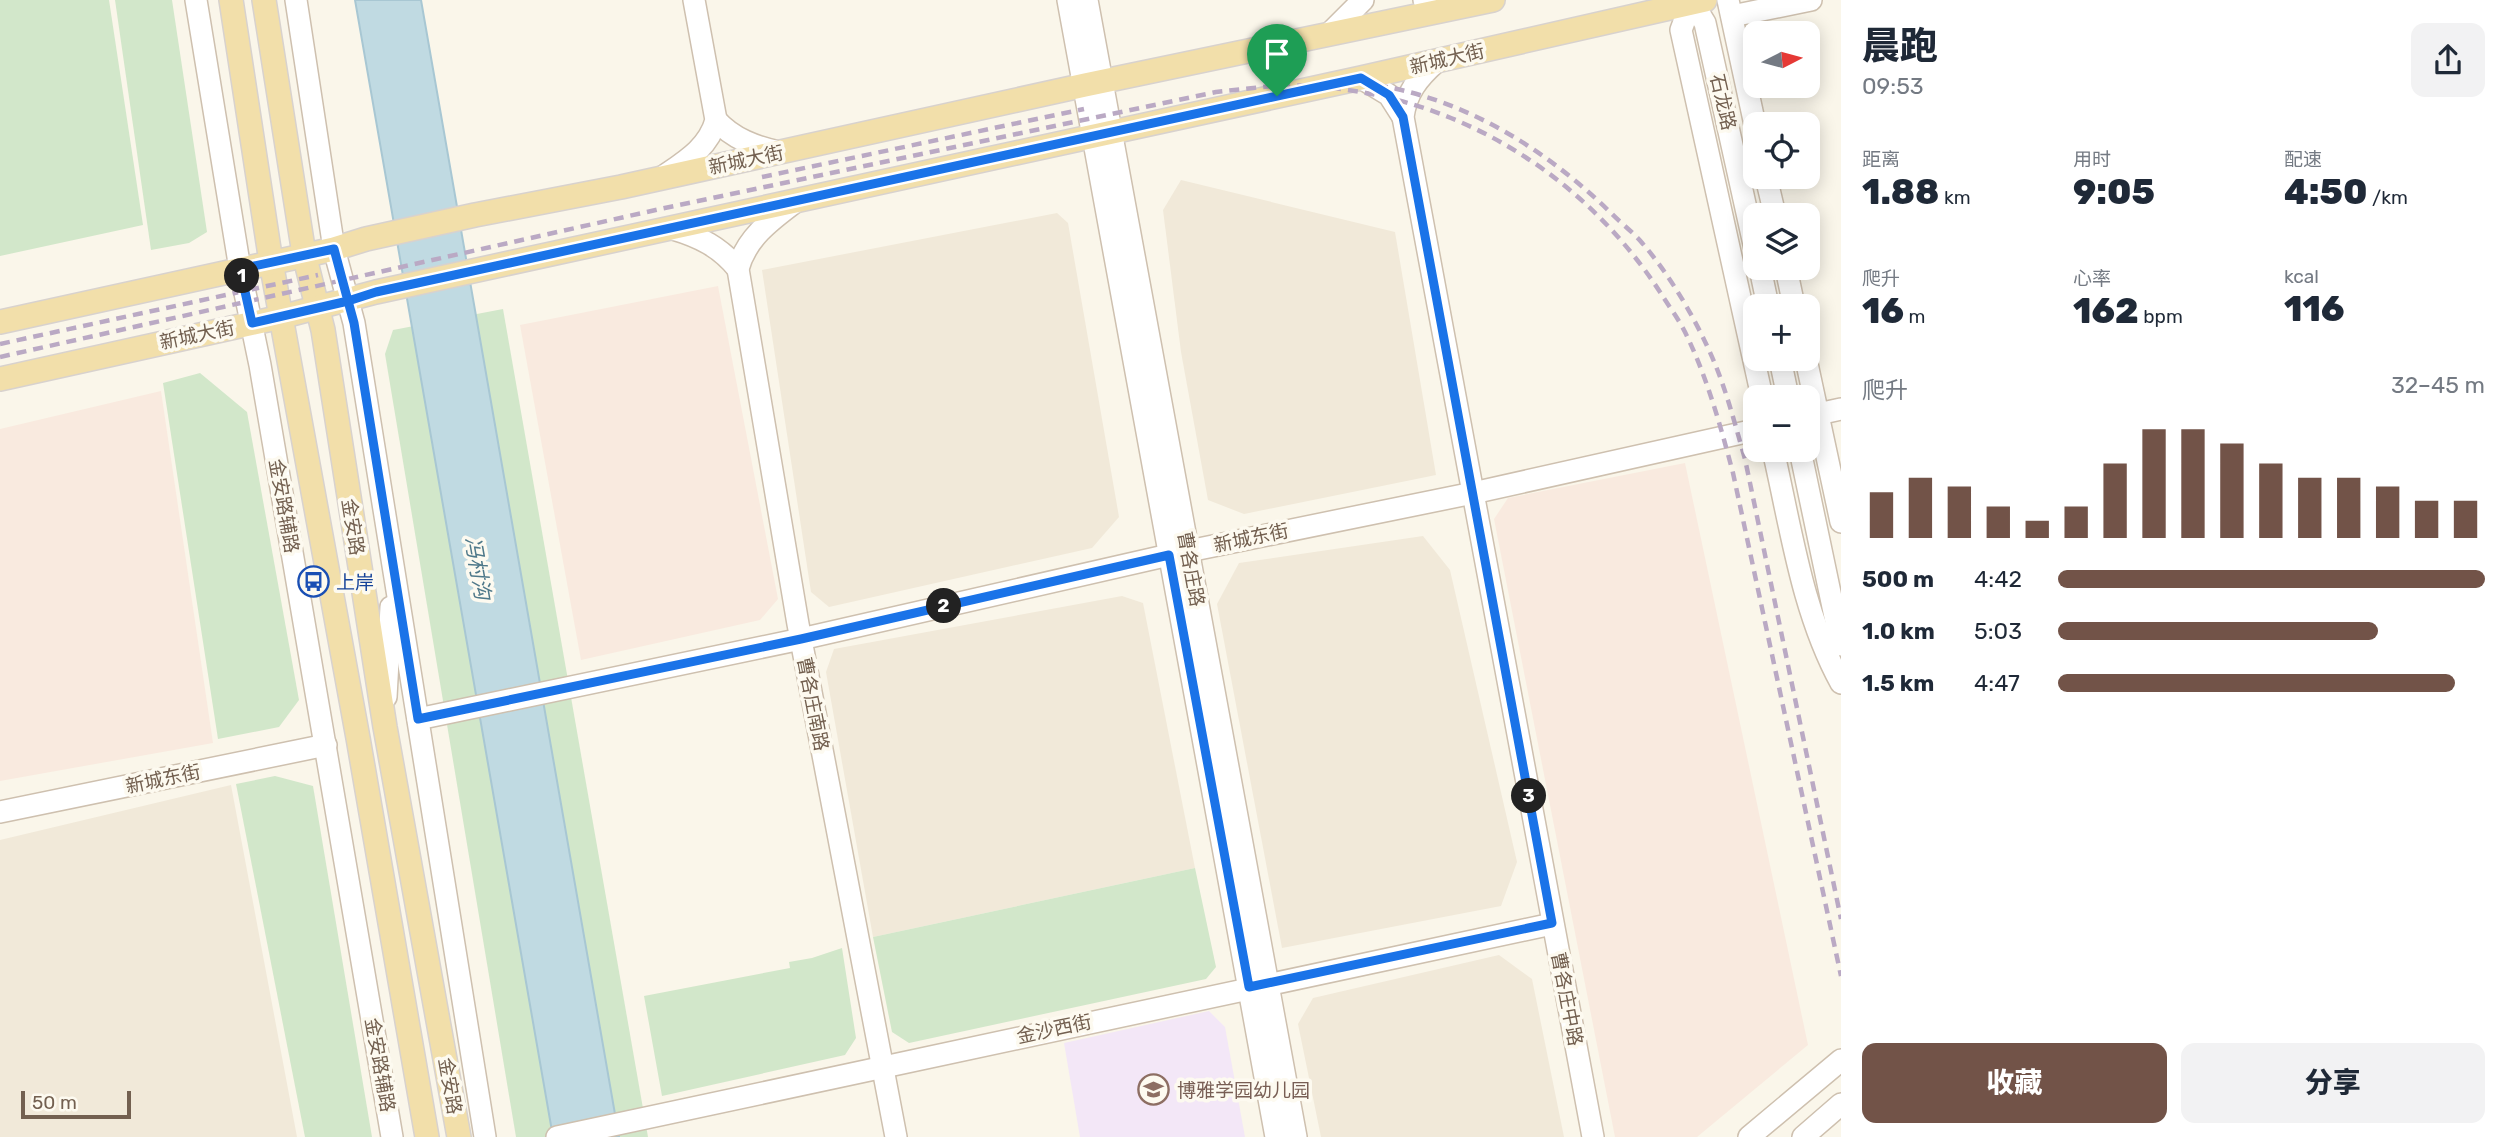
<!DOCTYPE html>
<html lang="zh">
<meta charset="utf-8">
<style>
body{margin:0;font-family:Rubik,"Noto Sans SC",sans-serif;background:#f2f2f3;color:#1f2937;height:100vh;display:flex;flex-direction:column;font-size:26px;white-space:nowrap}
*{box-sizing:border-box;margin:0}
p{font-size:23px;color:#747a83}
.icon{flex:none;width:38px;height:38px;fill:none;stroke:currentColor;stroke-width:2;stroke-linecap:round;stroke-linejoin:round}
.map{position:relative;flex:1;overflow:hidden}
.side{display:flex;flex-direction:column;background:#fff;width:665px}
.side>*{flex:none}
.needle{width:46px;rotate:84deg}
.buttons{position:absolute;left:1743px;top:21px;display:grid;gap:14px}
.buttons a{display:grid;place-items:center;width:77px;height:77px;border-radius:14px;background:#fff;box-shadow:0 4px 18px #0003;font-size:35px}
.scale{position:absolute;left:21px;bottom:18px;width:110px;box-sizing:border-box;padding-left:7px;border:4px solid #736050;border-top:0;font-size:19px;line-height:24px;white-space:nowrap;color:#736050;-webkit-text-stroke:5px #fdfaf0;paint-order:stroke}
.pin{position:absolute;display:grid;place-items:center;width:60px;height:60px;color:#fff;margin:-72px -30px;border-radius:50% 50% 50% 0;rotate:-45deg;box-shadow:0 0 7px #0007}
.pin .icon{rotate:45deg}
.km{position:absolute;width:35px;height:35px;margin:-18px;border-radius:50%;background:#222;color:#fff;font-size:19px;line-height:35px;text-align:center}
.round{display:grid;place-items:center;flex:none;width:74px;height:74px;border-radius:14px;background:#f2f2f3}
.headline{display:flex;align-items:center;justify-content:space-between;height:119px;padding:0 21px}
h1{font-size:38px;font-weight:800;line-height:52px}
.stats{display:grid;grid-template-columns:repeat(3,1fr);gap:10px;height:119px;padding:7px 21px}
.stats div{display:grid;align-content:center}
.stats b{font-size:35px;font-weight:800}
.stats small{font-size:19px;font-weight:400}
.stats p{font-size:19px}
.chart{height:196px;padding:14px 21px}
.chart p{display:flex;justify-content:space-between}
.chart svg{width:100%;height:126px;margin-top:7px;stroke:#725348;stroke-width:6}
.action{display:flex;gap:14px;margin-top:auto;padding:14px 21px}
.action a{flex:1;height:80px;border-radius:14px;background:#725348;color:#fff;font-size:28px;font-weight:800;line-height:80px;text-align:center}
.action a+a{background:#f2f2f3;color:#1f2937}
ul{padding:0 21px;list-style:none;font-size:23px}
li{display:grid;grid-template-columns:112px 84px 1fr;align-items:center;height:52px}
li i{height:18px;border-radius:9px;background:#725348}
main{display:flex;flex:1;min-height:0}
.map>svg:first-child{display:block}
</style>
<main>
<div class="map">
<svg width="1841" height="1137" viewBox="0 0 1841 1137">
<rect width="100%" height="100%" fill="#faf6ea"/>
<!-- residential -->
<g fill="#f1e9d9">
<path d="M1181 180 1395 232 1436 475 1244 514 1208 500 1181 352 1163 210Z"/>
<path d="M1057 213 1068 223 1119 517 1092 548 829 607 811 592 762 270Z"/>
<path d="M1423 536 1450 570 1517 862 1501 906 1282 948 1217 604 1239 563Z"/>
<path d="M1122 596 1143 603 1195 868 873 937 826 672 834 649Z"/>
<path d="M231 785 297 1137H0V840Z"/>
<path d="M1499 955 1532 979 1564 1137H1321L1298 1024 1313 998Z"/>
</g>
<!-- commercial -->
<g fill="#f9eadf">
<path d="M718 286 778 599 760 620 581 660 520 325Z"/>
<path d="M161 391 213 743 0 781V429Z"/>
<path d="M1685 463 1808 1045 1697 1137H1615L1494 519 1508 498Z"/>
</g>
<!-- education -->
<path fill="#f3e7f7" d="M1209 1011 1225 1027 1245 1137H1080L1064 1043Z"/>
<!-- green -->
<g fill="#d2e7ca">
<path d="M0 0H109L143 225 0 256Z"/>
<path d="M115 0H172L207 232 189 243 151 250Z"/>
<path d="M503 309 648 1137H516L385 354 393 330Z"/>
<path d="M200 373 247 412 299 700 279 727 218 739 163 383Z"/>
<path d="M275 776 313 786 372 1137H305L236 784Z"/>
<path d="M1195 868 1216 967 1206 979 909 1043 892 1032 873 937Z"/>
<path d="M842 948 856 1038 845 1055 662 1096 644 996 790 968 789 962 812 958Z"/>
</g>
<!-- water -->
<path fill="#c0dae2" stroke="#a8c7d3" stroke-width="2" d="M355 0H421L619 1137H553Z"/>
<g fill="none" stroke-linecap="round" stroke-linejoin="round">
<defs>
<g id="secondary">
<path d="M196 0 240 269 260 365 392 1137"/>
<path d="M296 0 334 249 354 323 485 1137"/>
<path d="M1068 0 1276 1137"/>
<path d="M1087 0 1296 1137"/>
<path d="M1424 0 1454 8"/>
<path d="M1691 0 1705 23 1755 249"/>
<path d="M1728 0 1755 125"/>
<path d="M1691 3 1681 30 1762 397"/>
<path d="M1732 16 1811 0"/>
<path d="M1330 33 1363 0"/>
<path d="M1436 62C1418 78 1406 93 1403 117L1593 1137"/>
<path d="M1361 78 1389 95 1403 117"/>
<path d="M716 120C733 139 756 147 779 152"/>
<path d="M664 176C686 161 709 147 716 120L694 0"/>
<path d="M1766 177 1775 215"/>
<path d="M795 202C771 220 746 238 738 269L798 624 896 1137"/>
<path d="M673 229C700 237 720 247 738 269"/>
<path d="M1760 268 1768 306"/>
<path d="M1786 268 1794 306"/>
<path d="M1780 359 1788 397"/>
<path d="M1806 359 1841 522"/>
<path d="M1818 414 1841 409"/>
<path d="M1773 450C1791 528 1802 612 1841 683"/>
<path d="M1800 450 1841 645"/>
<path d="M386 697 391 607"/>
<path d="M418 719 801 639 1169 555 1473 493 1755 430"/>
<path d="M0 812 326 745"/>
<path d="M557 1137 1552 924"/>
<path d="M1749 1137 1841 1060"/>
<path d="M1803 1137 1841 1104"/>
</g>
<g id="primary">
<path d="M231 0 271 262 358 738 427 1137"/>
<path d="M264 0 304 254 323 330 385 727 459 1137"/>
<path d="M0 322 334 249 366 239 475 215 621 187 1085 85 1493 0"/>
<path d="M0 379 281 317 376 292 1361 78 1705 0"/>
</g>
</defs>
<!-- secondary casing -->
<use href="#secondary" stroke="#cec0af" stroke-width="24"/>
<!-- primary casing -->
<use href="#primary" stroke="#d8d2ce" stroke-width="26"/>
<!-- secondary -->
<use href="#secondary" stroke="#fff" stroke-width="21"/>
<!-- primary -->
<use href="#primary" stroke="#f2dfaa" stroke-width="23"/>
<!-- rail -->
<g stroke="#baa9c4" stroke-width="4.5" stroke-dasharray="10 7" stroke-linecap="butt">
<path d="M1361 83C1458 94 1544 147 1612 214 1622 224 1634 233 1643 244 1668 273 1692 313 1708 348 1725 384 1734 421 1745 459L1841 919"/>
<path d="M762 177 1084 109"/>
<path d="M0 344 318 275"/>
<path d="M0 357 660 209 1216 92C1246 89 1277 84 1307 86 1451 93 1581 171 1660 292 1668 305 1678 318 1685 332 1707 377 1720 424 1733 473L1841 976"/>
</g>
</g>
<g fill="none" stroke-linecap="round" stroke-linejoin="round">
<defs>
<path id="route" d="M1277 96 376 292 348 301 334 249 240 269 252 323 348 301 354 323 418 719 801 639 1169 555 1249 987 1552 923 1403 117 1389 95 1361 78 1277 96"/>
</defs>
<!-- route casing -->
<use href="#route" stroke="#fff" stroke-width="14"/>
<!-- route -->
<use href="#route" stroke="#1a73e8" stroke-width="9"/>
</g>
<!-- icons -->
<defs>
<symbol id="bus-ring" viewBox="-11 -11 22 22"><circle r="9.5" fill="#fdfaf0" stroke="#1a4fb4" stroke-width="1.5"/><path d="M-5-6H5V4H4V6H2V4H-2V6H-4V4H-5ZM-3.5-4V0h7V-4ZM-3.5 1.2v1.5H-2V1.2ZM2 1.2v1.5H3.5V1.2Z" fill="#1a4fb4"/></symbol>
<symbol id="school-ring" viewBox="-11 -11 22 22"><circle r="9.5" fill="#fdfaf0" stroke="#8d6e63" stroke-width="1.5"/><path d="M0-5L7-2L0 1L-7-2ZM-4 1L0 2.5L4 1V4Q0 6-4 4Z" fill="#8d6e63"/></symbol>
</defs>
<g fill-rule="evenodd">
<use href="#bus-ring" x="296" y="564" width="35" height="35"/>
<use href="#school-ring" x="1136" y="1072" width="35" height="35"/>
</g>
<g text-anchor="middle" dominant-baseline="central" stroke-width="7" stroke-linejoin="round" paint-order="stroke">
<!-- street labels -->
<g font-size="19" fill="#736050" stroke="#fdfaf0">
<text transform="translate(1447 59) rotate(-13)">新城大街</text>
<text transform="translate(1723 102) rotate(77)">石龙路</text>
<text transform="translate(746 160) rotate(-12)">新城大街</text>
<text transform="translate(197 335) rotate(-12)">新城大街</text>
<text transform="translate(284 506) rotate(80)">金安路辅路</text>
<text transform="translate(353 527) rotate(81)">金安路</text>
<text transform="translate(1251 538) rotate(-12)">新城东街</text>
<text transform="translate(1191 569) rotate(80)">曹各庄路</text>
<text transform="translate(813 704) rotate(79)">曹各庄南路</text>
<text transform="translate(163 779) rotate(-12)">新城东街</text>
<text transform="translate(1567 999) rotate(79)">曹各庄中路</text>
<text transform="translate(1054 1029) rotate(-12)">金沙西街</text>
<text transform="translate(380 1065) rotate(80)">金安路辅路</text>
<text transform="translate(450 1086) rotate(80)">金安路</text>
</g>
<!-- transit labels -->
<g font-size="19" fill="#164399" stroke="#fdfaf0" text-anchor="start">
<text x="336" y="582">上岸</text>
</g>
<!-- education labels -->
<g font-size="19" fill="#785e54" stroke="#fdfaf0" text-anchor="start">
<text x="1177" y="1090">博雅学园幼儿园</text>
</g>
<!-- water labels -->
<g font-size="21" font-style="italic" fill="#4f798a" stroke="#fdfaf0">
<text transform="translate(478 568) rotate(80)">冯村沟</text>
</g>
</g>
</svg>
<div class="buttons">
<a><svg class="needle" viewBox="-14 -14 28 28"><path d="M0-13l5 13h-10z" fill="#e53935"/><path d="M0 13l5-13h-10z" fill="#747a83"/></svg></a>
<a><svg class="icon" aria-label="locate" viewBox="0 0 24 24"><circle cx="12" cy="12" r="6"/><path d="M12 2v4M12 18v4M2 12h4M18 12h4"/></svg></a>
<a><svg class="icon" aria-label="layers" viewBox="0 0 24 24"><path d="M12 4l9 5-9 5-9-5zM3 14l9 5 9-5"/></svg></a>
<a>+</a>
<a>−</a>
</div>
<div class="scale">50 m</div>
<div class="pin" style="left:1277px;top:96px;background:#1e9e55"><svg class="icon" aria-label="arrive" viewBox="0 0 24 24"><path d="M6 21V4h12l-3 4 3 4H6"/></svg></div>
<b class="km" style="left:242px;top:276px">1</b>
<b class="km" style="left:944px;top:606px">2</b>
<b class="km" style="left:1529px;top:796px">3</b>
</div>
<section class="side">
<div class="headline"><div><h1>晨跑</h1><p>09:53</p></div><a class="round"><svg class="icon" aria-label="share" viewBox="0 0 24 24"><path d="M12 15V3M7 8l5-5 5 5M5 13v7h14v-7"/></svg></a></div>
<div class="stats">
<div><p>距离</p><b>1.88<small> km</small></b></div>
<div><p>用时</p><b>9:05</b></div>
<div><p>配速</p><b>4:50<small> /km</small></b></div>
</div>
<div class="stats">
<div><p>爬升</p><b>16<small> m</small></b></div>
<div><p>心率</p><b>162<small> bpm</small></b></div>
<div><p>kcal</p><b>116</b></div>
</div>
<div class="chart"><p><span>爬升</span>32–45 m</p>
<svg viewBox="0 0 160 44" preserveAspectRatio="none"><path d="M5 44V28M15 44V23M25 44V26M35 44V33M45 44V38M55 44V33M65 44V18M75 44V6M85 44V6M95 44V11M105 44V18M115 44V23M125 44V23M135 44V26M145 44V31M155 44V31"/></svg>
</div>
<ul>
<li><b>500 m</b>4:42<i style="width:100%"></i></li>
<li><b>1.0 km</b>5:03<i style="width:75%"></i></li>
<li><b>1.5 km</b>4:47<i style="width:93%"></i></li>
</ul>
<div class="action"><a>收藏</a><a>分享</a></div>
</section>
</main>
